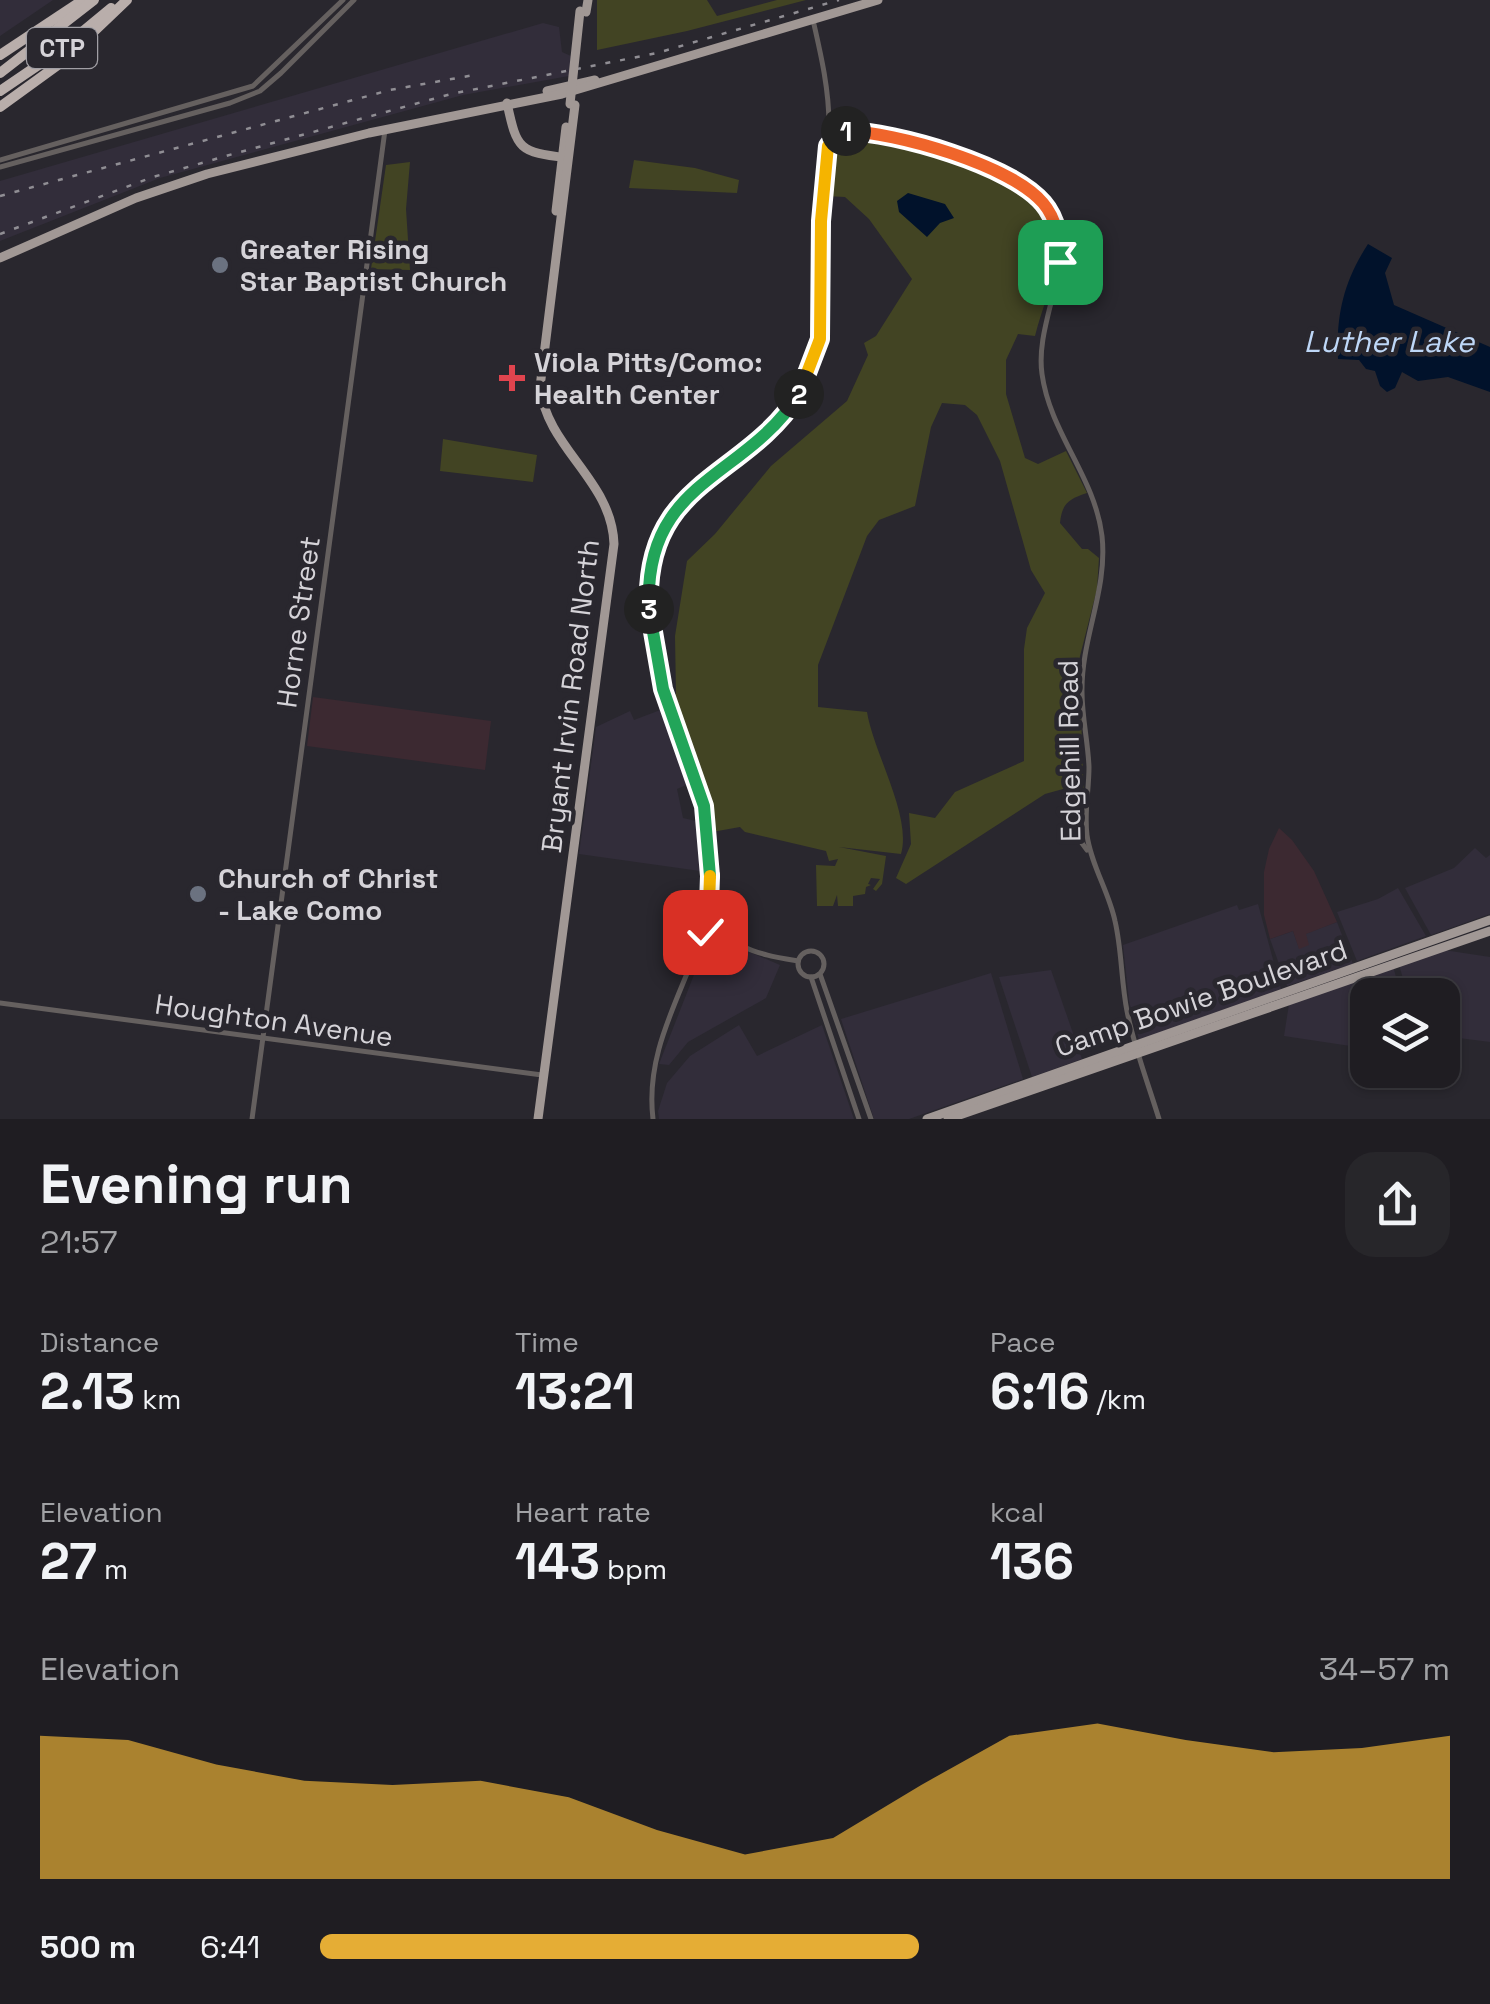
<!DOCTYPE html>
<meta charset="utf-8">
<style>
body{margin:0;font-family:"Space Grotesk",sans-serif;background:#27262a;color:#f1f3f6;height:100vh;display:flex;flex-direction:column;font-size:38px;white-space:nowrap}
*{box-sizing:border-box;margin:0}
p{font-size:32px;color:#a1a2a5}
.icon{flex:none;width:55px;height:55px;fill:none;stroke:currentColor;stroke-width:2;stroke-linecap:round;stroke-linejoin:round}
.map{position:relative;height:1119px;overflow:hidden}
.details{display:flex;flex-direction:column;background:#1f1d22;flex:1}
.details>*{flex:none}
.buttons{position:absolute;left:1350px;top:978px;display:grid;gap:20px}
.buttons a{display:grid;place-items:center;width:110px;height:110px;border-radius:20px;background:#1f1d22;box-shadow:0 2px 8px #0004,0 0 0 2px #3c3b40;font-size:50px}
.pin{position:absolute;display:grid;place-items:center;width:85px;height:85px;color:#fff;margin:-42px;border-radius:20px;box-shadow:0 5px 15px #0006}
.km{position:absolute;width:50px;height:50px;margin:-25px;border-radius:50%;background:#222;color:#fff;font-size:28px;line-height:50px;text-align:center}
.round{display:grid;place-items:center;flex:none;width:105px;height:105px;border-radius:30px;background:#27262a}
.summary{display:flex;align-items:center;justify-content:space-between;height:170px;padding:0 40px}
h1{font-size:55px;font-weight:700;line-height:75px}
.metrics{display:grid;grid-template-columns:repeat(3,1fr);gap:15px;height:170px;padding:10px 40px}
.metrics div{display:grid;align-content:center}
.metrics b{font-size:50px;font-weight:700}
.metrics small{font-size:28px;font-weight:400}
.metrics p{font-size:28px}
.chart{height:280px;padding:20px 40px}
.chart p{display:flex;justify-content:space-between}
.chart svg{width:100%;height:180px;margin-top:10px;fill:#e5ad35;opacity:.7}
ul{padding:0 40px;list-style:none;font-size:32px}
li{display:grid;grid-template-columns:160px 120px 1fr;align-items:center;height:75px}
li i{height:25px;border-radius:12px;background:#e5ad35}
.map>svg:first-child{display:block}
</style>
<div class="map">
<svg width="1490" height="1119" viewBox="0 0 1490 1119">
<rect width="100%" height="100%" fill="#29272e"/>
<!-- built -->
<g fill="#322d3a">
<path d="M0 0H53L0 36Z"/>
<path d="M543 23 559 27 562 52 571 56 569 76 463 95 160 178 0 241V181Z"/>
<path d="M663 709 691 783 677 789 683 818 696 821 700 871 579 854 596 727 630 711 634 720Z"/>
<path d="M1475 848 1486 858 1490 855V914L1431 935 1405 888 1454 868Z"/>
<path d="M1398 888 1426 936 1357 961 1337 912 1378 899Z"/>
<path d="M1258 904 1281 989 1139 1040 1129 1001 1123 945 1237 905 1239 910Z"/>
<path d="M1337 922 1353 964 1287 986 1270 939 1293 931 1299 948 1305 934Z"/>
<path d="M714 937 780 965 766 998 688 1042 669 1065 659 1064 708 939Z"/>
<path d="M1444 950 1490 957V1042L1443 1036 1442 995H1408L1399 965Z"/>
<path d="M1393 966 1401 995H1368L1367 1034 1359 1033 1357 1047 1284 1036 1289 1004Z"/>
<path d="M1051 970 1082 1059 1032 1077 999 977Z"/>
<path d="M991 973 1023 1079 909 1119H874L841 1019Z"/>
<path d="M739 1025 757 1056 822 1025 854 1119H659L658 1111 667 1083 690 1056Z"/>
</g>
<!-- education -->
<g fill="#3c2931">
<path d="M313 697 491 721 485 770 307 746Z"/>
<path d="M1279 828 1292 840 1314 871 1337 922 1306 934 1309 945 1299 949 1293 931 1270 939 1264 915V872L1269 849Z"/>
</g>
<!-- green -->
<g fill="#424423">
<path d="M597 0H707L717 16 777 0H806L687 31 597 50Z"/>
<path d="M859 141 919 152 923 150C977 168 1062 187 1055 260 1053 285 1041 311 1035 336L1018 334 1006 360V394L1025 458 1038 464 1066 451 1087 493C1069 499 1062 503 1060 523L1082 549H1088L1099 558 1097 589 1079 660 1084 801 1063 789 1045 794 906 884 896 878 911 844 909 813 935 818 955 792 1024 761V649L1027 628 1045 593 1031 570 1000 461 977 415 965 405 942 403 931 427 915 506 879 520 867 536 818 665V707L867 712C874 754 912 816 901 854L839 847 886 856 882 884 876 891 873 889 880 879 871 878 868 884 871 885 866 887 865 894 853 896V906H838L837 895 833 906H817L816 865 835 866 838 859 829 861 826 851 745 832 740 827 712 832 708 798 669 696 676 694 675 636 687 561 715 534 771 466 847 401 868 355 864 343 876 336 912 279 869 219 845 197 825 196C830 170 830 149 859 141Z"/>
<path d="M634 160 695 168 739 180 737 193 629 188Z"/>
<path d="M410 162 406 209 410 270 371 269 386 165Z"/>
<path d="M443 439 537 455 533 482 440 471Z"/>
</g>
<!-- water -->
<g fill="#01122b">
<path d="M908 193 945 204 954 218 940 223 927 237 899 212 897 201Z"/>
<path d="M1368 244 1392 258 1385 273 1394 305 1490 347V392L1448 377 1418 381 1402 372 1395 388 1387 392 1380 386 1375 371 1366 369 1359 360 1338 359C1336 314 1344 281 1368 244Z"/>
</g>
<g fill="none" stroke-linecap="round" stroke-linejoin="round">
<!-- minor -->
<g stroke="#65605f" stroke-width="5">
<path d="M829 129C885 134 1012 159 1046 206 1082 257 1034 318 1042 374 1050 433 1095 477 1102 536 1108 590 1081 638 1082 692 1082 717 1088 742 1089 767 1089 790 1084 813 1087 835 1091 865 1109 892 1115 921 1122 951 1121 981 1127 1011 1134 1047 1148 1083 1159 1119"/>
<path d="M0 160 253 86 343 0"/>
<path d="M0 167 230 103 260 91 281 73 354 0"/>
<path d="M1068 824 1087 850"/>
<path d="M710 906C724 949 758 954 798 961"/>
<path d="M700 940C703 928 707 915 709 903 715 872 711 835 704 804 687 727 640 660 649 577 659 484 748 467 795 401 832 348 819 284 821 223 822 190 829 158 829 125 829 89 821 55 813 20"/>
<circle cx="811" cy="964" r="13"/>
<path d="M820 974 871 1119"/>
<path d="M811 977 859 1119"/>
<path d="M0 1003 542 1075"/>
<path d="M252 1119 385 130"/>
<path d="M653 1119C645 1053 679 1000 700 940L705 933 719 929"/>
</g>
<!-- major -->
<g stroke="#a19895" stroke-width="9">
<path d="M586 12 588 0"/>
<path d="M547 91 595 80"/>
<path d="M507 103C517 150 519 152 567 158"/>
<path d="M556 211 566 127"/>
<path d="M0 258 136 198 207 174 369 133 562 94 878 0"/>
<path d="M538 1119 614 544C612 480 547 449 540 387L575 105"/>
<path d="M927 1119 1490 920"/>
<path d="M948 1119 1490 931"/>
</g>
<!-- highway -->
<g stroke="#b9aeab" stroke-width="10">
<path d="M0 55 83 0"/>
<path d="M0 73 94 0"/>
<path d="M0 91 59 51 111 8"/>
<path d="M0 107 62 62 127 0"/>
</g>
<!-- rail -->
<g stroke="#908e94" stroke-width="2.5" stroke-dasharray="5 10" stroke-linecap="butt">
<path d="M0 196 390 90 474 75"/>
<path d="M0 234 153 177 233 154 451 94 657 53 839 0"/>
</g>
<!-- major-bridge -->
<path stroke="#a19895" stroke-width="9" d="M570 104 580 11"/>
</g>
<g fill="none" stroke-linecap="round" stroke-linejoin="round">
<defs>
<path id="split-1" d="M846 131C895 132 1011 165 1043 203 1056 218 1061 242 1060 262"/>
<path id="split-2" d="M799 394 820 339 821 221 828 146 836 136 846 131"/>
<path id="split-3" d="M649 609C643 479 745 480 799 394"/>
<path id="split-4" d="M649 609 663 689 704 806 710 876"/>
<path id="split-5" d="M705 932 718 930 709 904 710 876"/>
</defs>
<!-- split-1 casing -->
<use href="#split-1" stroke="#fff" stroke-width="20"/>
<!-- split-2 casing -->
<use href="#split-2" stroke="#fff" stroke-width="20"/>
<!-- split-3 casing -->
<use href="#split-3" stroke="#fff" stroke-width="20"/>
<!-- split-4 casing -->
<use href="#split-4" stroke="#fff" stroke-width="20"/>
<!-- split-5 casing -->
<use href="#split-5" stroke="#fff" stroke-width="20"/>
<!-- split-1 -->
<use href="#split-1" stroke="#f0652b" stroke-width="12"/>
<!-- split-2 -->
<use href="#split-2" stroke="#f5b400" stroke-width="12"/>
<!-- split-3 -->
<use href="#split-3" stroke="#22a559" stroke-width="12"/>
<!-- split-4 -->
<use href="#split-4" stroke="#22a559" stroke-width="12"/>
<!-- split-5 -->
<use href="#split-5" stroke="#f5b400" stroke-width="12"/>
</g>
<!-- markers -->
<g fill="#6b7280" stroke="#29272e" stroke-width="4">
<circle cx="220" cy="265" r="10"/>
<circle cx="198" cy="894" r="10"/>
</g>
<path fill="#e0444e" stroke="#29272e" stroke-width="4" d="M507 363h10v10h10v10h-10v10h-10v-10h-10v-10h10z"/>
<g text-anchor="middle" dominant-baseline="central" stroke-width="9" stroke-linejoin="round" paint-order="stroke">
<!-- shield labels -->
<rect fill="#29272e" stroke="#a19fa5" stroke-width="2.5" x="27" y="28" width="70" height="40" rx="8"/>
<g font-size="25" font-weight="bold" fill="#d5d3d8">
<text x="62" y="48">CTP</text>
</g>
<!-- poi labels -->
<g font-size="28" font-weight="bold" fill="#d5d3d8" stroke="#29272e" text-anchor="start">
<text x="240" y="249">Greater Rising<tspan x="240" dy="32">Star Baptist Church</tspan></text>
<text x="534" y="362">Viola Pitts/Como:<tspan x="534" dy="32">Health Center</tspan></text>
<text x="218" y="878">Church of Christ<tspan x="218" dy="32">- Lake Como</tspan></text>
</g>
<!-- street labels -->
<g font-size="28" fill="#d5d3d8" stroke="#29272e">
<text transform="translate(298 622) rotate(-82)">Horne Street</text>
<text transform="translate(570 696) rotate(-83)">Bryant Irvin Road North</text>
<text transform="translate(1069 751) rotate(-91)">Edgehill Road</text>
<text transform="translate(1201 998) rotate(-19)">Camp Bowie Boulevard</text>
<text transform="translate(274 1020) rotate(8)">Houghton Avenue</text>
</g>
<!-- water labels -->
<g font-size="30" font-style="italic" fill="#bed7f7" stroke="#29272e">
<text x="1389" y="341">Luther Lake</text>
</g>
</g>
</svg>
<div class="buttons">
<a><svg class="icon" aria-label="layers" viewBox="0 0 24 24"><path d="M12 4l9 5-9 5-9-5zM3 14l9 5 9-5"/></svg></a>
</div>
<div class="pin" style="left:1060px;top:262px;background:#1e9e55"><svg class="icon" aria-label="arrive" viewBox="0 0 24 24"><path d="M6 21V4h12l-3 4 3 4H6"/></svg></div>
<div class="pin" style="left:705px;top:932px;background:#d93025"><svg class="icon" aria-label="check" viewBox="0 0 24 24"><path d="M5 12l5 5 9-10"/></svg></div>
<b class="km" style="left:846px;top:131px">1</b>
<b class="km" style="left:799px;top:394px">2</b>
<b class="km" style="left:649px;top:609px">3</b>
</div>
<section class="details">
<div class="summary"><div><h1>Evening run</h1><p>21:57</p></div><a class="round"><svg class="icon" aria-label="share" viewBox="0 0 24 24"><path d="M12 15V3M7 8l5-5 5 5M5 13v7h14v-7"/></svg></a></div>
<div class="metrics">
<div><p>Distance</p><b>2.13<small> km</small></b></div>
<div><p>Time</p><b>13:21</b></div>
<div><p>Pace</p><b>6:16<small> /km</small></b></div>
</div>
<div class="metrics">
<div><p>Elevation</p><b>27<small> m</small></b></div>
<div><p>Heart rate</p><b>143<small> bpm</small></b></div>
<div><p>kcal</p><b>136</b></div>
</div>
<div class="chart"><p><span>Elevation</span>34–57 m</p>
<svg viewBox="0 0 160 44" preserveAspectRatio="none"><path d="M0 44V9L10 10L20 16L30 20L40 21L50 20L60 24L70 32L80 38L90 34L100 21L110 9L120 6L130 10L140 13L150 12L160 9V44z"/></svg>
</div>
<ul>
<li><b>500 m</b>6:41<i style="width:53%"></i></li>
</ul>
</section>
